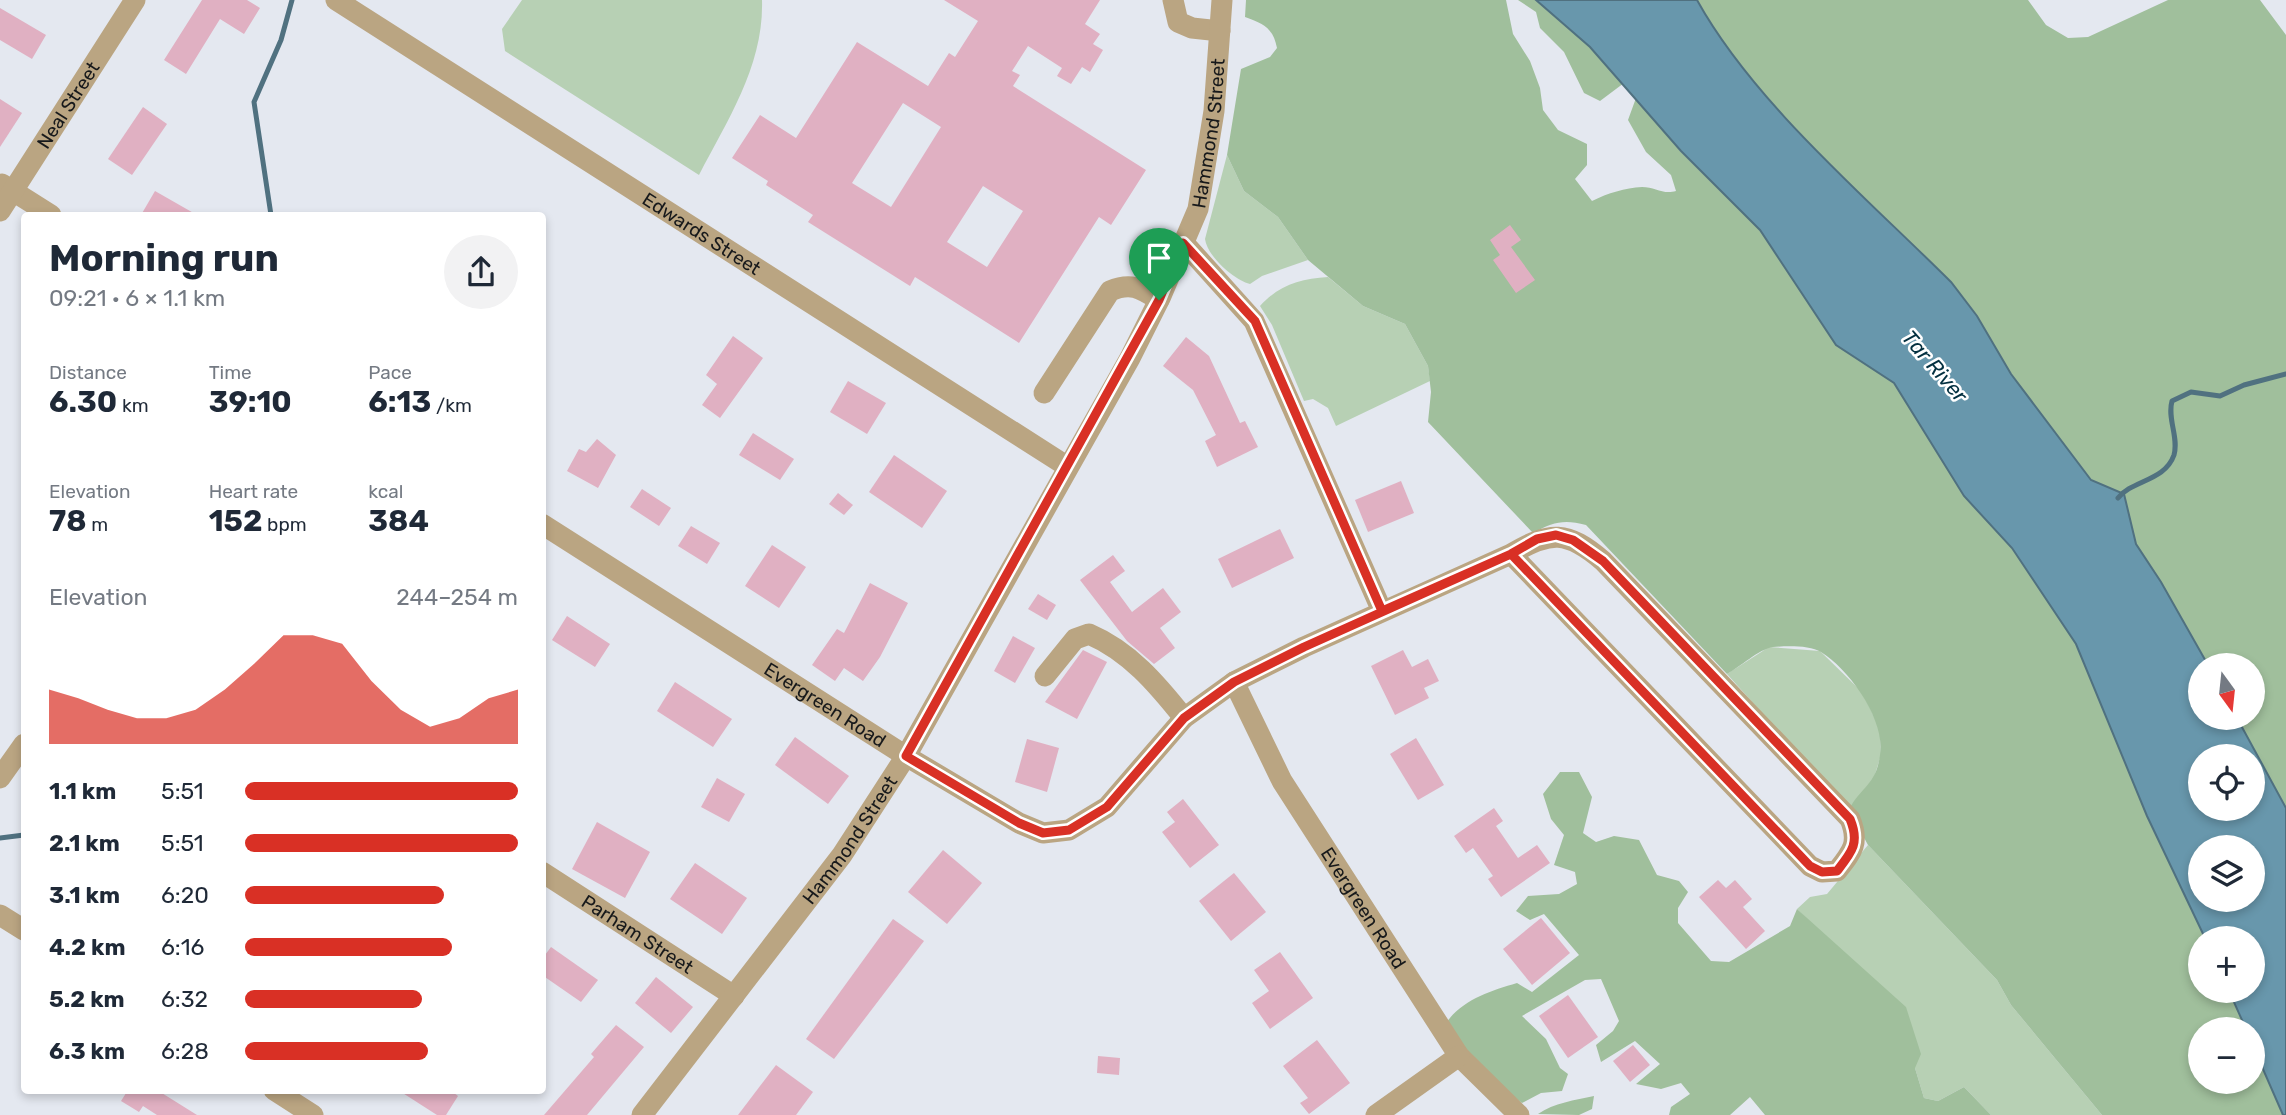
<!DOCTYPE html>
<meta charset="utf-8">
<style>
body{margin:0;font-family:Rubik,sans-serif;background:#f2f2f3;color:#1f2937;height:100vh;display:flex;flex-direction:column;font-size:26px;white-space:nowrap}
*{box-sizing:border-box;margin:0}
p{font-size:23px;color:#747a83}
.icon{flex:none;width:38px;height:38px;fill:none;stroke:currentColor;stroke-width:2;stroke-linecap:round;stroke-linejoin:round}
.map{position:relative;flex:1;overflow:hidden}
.details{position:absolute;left:21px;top:212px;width:525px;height:882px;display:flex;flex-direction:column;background:#fff;border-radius:7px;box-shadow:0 4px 10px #0003}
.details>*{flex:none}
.needle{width:46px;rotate:165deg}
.fabs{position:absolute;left:2188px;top:653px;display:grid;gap:14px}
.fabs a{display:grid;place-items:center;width:77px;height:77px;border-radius:50%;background:#fff;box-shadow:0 4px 10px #0003;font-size:35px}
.pin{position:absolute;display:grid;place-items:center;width:60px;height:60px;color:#fff;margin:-72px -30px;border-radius:50% 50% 50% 0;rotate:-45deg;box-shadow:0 0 7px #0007}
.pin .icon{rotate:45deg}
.round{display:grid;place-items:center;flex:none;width:74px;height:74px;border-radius:37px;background:#f2f2f3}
.headline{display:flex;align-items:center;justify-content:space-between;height:119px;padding:0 28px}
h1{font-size:38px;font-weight:700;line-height:52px}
.stats{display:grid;grid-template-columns:repeat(3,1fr);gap:10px;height:119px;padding:7px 28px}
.stats div{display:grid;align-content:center}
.stats b{font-size:30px;font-weight:700}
.stats small{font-size:19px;font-weight:400}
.stats p{font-size:19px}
.chart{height:196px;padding:14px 28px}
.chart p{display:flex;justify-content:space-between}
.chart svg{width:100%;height:126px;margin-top:7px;fill:#d93025;opacity:.7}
ul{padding:0 28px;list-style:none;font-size:23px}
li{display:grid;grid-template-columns:112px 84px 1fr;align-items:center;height:52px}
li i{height:18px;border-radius:9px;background:#d93025}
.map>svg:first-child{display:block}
</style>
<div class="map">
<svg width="2286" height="1115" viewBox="0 0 2286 1115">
<rect width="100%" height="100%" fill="#e4e8f0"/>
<!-- green -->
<g fill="#b7d0b4">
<path d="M522 0H762C764 65 728 119 699 175L505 51 502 29Z"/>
<path d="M1227 155 1244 191 1278 217 1308 260 1262 276 1250 284C1234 280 1207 256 1205 239Z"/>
<path d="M1328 277 1363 306 1405 324 1428 366 1430 381 1336 426 1328 408 1313 399 1304 401 1272 325 1260 306C1279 285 1300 279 1328 277Z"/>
<path d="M1769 647 1820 651 1862 692 1880 729 1881 755 1872 784 1849 810 1727 674Z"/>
<path d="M1868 845 1997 980 2011 1005 2102 1115H1991L1964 1087 1938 1101 1924 1098 1915 1068 1813 925 1797 909 1810 897 1827 894Z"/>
</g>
<!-- forest -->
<g fill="#a0bf9c">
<path d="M1246 0H1506L1513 34 1530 61 1540 88 1543 110 1558 130 1587 144V165L1575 179 1592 201C1608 193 1625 188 1642 187 1655 187 1663 195 1676 191L1671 175 1646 152 1628 120 1636 98 1681 152 1760 230 1836 345 1894 383 1964 496 2012 548 2076 644 2147 816 2205 938H2200V990L2229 991 2246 1029H2200V1082H2252V1044L2283 1115H2102L2011 1005 1997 980 1868 845 1849 810C1860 787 1876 786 1880 755 1886 721 1850 670 1821 652 1810 645 1786 646 1773 647 1759 649 1740 667 1727 674L1586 525C1564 519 1553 522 1533 533L1428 422 1431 392 1428 366 1405 324 1363 306 1308 260 1278 217 1244 191 1227 155 1241 69 1270 57 1277 48C1273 28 1264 24 1245 17Z"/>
<path d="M1518 0H1536L1590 47 1624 83 1600 101 1584 93 1564 52 1540 28 1536 12Z"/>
<path d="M1697 0H2028L2046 25 2068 38 2088 37 2168 0H2260L2286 35V808L2237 718H2252V665H2208L2161 582 2136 544 2124 494 2091 481 2011 374 1977 316 1951 282C1867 198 1754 103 1697 0Z"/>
<path d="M1560 772H1579L1592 797 1583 833 1596 842 1614 836 1639 840 1657 875 1679 881 1688 892 1678 908V923L1711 961 1729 962 1790 926 1797 909 1906 1007 1921 1054 1915 1068 1924 1098 1938 1101 1964 1087 1991 1115H1765L1750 1097 1730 1115H1669L1671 1107 1690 1094 1681 1083 1661 1089 1636 1084 1660 1064 1635 1041 1601 1062 1596 1045 1613 1031 1619 1021 1601 979 1585 980 1522 1016 1546 1039 1560 1068 1568 1074 1562 1091 1541 1093 1522 1103C1491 1080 1468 1055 1446 1023 1462 1000 1490 991 1517 983L1532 992 1579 955 1544 914 1530 920 1516 911 1528 896 1559 894 1577 884 1575 872 1554 865 1564 835 1551 819 1543 794Z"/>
<path d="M1594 1096 1592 1109 1579 1115 1538 1114C1554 1103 1575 1100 1594 1096Z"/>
</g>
<!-- water -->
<path fill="#6897ac" stroke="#507180" stroke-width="2" fill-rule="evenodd" d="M1536 0H1697C1754 103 1867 198 1951 282L1977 316 2011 374 2091 480 2124 494 2136 544 2161 582 2208 665H2200V718H2237L2286 808V1115H2283L2252 1044V1029H2246L2229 991 2252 990V938H2205L2147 816 2076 644 2012 548 1964 496 1894 383 1836 345 1760 230 1681 151 1590 47ZM2200 756H2252V808H2200ZM2200 847H2252V900H2200Z"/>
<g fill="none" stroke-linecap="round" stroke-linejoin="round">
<!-- stream -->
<g stroke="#507180" stroke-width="5">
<path d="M271 215 254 102 281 40 292 0"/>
<path d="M2118 498C2132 480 2165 481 2174 455 2179 437 2167 419 2172 401L2191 392 2220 396 2244 385 2286 374"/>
<path d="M0 838 24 835"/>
</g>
</g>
<!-- building -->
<g fill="#e0b0c2" fill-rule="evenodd">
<path d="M202 0H247L260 8 244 34 220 19 186 74 164 60Z"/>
<path d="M944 0H1100L1085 24 1100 34 1093 44 1103 50 1090 72 1082 67 1071 84 1057 76 1062 68 1028 46 1012 71 1020 75 1013 86 1146 170 1111 225 1099 217 1019 343 915 277 910 286 808 222 813 215 766 185 768 181 732 158 760 115 796 138 857 42 928 86 949 53 955 57 978 21ZM903 103 941 127 891 207 852 183ZM983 186 1023 211 987 267 947 242Z"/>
<path d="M0 8 46 35 32 59 0 40Z"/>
<path d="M0 99 22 113 0 147Z"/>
<path d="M143 107 167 124 132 175 108 159Z"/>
<path d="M155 191 197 215H141Z"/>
<path d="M1510 225 1521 240 1511 247 1535 280 1516 293 1493 260 1500 255 1490 240Z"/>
<path d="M733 336 763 358 720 418 702 405 717 384 706 375Z"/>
<path d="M1186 337 1209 356 1240 423 1245 421 1258 447 1217 467 1205 441 1216 435 1193 390 1163 366Z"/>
<path d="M848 381 886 403 867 434 830 412Z"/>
<path d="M753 433 794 459 780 480 739 455Z"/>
<path d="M597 439 616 455 598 488 567 471 579 449 586 452Z"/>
<path d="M894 455 947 491 922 528 869 492Z"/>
<path d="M1401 481 1414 513 1368 532 1355 500Z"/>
<path d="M642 489 671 508 659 526 630 507Z"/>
<path d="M838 493 853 505 844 515 829 504Z"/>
<path d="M691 526 720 543 707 564 678 546Z"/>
<path d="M1280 529 1294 558 1232 588 1218 559Z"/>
<path d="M772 545 806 567 779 608 745 586Z"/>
<path d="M1113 555 1125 571 1110 582 1132 612 1163 588 1181 612 1160 628 1175 648 1154 664 1127 641 1080 580Z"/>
<path d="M870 583 908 603 880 657 863 681 844 668 835 681 812 665 837 629 844 633Z"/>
<path d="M1038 594 1056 605 1047 620 1028 609Z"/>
<path d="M567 616 610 644 595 667 552 640Z"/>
<path d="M1013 636 1035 648 1015 683 994 671Z"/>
<path d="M1083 650 1107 662 1077 719 1045 702Z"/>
<path d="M1403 650 1412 667 1428 659 1439 681 1424 688 1429 698 1395 715 1371 666Z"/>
<path d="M675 682 732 719 713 747 657 711Z"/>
<path d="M795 737 849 776 828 804 775 765Z"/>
<path d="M1416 738 1444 785 1418 800 1390 754Z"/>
<path d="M1027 739 1059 748 1047 792 1015 782Z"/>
<path d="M717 778 745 794 729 822 701 807Z"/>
<path d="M1183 799 1219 845 1190 868 1162 832 1175 822 1167 812Z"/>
<path d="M1494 808 1503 821 1496 826 1518 858 1537 845 1550 863 1501 897 1488 879 1493 876 1473 848 1466 853 1454 836Z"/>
<path d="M597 822 650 852 625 898 572 869Z"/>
<path d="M943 850 982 883 947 924 908 892Z"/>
<path d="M695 863 747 898 722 934 670 899Z"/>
<path d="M1234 873 1266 912 1231 941 1199 901Z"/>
<path d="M1718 880 1726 888 1735 880 1752 899 1743 907 1765 931 1746 949 1699 897Z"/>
<path d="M1541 918 1570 953 1532 985 1503 949Z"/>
<path d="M893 919 924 941 834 1059 806 1039Z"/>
<path d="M551 947 598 980 581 1002 542 975V959Z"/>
<path d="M1280 952 1313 998 1270 1029 1252 1003 1269 991 1254 970Z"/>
<path d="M656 977 693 1007 671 1033 635 1003Z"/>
<path d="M1568 995 1598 1037 1568 1058 1539 1016Z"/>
<path d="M616 1025 644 1047 587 1115H544L594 1057 591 1054Z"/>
<path d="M1317 1040 1350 1083 1309 1114 1300 1103 1308 1098 1283 1066Z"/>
<path d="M1633 1045 1650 1065 1630 1082 1613 1061Z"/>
<path d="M1098 1056 1120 1058 1119 1075 1097 1073Z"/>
<path d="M776 1065 813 1092 796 1115H738Z"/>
<path d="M128 1090H157L197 1115H157L143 1106 139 1112 121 1101Z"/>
<path d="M398 1090H450L458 1096 446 1115H437Z"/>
</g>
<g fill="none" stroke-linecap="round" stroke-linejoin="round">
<!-- minor -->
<g stroke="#baa582" stroke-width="21">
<path id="s1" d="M336 0 1068 467"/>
<path d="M1173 0 1178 22 1192 28 1220 31"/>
<path d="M2 184 51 215"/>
<path id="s2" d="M0 211 135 0"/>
<path d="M1183 242 1254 321 1382 611"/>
<path d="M1044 393 1110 291C1131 282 1140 288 1159 300"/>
<path id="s3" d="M542 524 906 756 1019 823 1043 833 1069 830 1107 807 1184 718 1234 682 1304 647 1511 554C1550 531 1567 530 1603 561L1850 819C1860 843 1852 852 1837 871L1822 872 1810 866 1511 554"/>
<path d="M1045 676 1075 639 1089 634C1129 651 1157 684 1184 718"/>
<path id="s4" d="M1234 682 1282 781 1459 1056 1519 1115"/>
<path d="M0 778 24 744"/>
<path id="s5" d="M542 872 734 996"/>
<path d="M0 915 24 930"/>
<path d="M274 1090 313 1115"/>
<path id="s6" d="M642 1115 842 855 906 756 1130 358 1161 296 1198 209 1214 111 1222 0"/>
<path d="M1376 1115 1459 1056"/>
</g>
</g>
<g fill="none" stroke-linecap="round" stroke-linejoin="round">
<defs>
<path id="route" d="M1159 300 906 756 1019 823 1043 833 1069 830 1107 807 1184 718 1234 682 1304 647 1511 554 1810 866 1822 872 1837 871C1852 852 1860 843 1850 819L1603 561 1573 540 1556 535 1537 539 1511 554 1382 611 1255 321 1183 243 1159 300"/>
</defs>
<!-- route casing -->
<use href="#route" stroke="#fff" stroke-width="14"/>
<!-- route -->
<use href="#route" stroke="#d93025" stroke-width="9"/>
</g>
<g text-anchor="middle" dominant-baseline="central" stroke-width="5" stroke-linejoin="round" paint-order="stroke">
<!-- street labels -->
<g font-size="19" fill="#17191b" stroke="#fff">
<text stroke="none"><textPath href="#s2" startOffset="126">Neal Street</textPath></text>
<text stroke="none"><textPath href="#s6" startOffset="1143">Hammond Street</textPath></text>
<text stroke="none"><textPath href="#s1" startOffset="434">Edwards Street</textPath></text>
<text stroke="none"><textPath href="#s3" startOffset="336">Evergreen Road</textPath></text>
<text stroke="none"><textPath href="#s6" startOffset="345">Hammond Street</textPath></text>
<text stroke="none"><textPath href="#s4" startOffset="261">Evergreen Road</textPath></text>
<text stroke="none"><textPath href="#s5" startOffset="114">Parham Street</textPath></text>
</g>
<!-- water labels -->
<g font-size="21" font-style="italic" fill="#033040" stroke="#fff">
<text transform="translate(1935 366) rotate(49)">Tar River</text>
</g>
</g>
</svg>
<div class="fabs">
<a><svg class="needle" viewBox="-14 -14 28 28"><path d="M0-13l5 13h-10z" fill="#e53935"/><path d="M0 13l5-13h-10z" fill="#747a83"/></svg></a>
<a><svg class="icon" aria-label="locate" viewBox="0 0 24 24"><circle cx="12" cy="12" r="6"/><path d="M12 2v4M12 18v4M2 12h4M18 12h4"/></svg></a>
<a><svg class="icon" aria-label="layers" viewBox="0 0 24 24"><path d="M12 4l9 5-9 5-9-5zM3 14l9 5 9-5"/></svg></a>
<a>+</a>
<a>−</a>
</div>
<div class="pin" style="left:1159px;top:300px;background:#1e9e55"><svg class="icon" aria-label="arrive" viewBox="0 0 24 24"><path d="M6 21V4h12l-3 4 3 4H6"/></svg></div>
<section class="details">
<div class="headline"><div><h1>Morning run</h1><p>09:21 · 6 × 1.1 km</p></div><a class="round"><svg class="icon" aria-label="share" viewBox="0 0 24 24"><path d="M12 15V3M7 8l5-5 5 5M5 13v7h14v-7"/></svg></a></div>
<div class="stats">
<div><p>Distance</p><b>6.30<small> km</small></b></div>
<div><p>Time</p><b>39:10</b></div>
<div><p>Pace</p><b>6:13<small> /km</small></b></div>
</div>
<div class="stats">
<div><p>Elevation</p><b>78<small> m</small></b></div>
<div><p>Heart rate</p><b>152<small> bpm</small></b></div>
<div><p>kcal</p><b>384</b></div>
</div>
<div class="chart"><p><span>Elevation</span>244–254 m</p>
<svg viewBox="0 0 160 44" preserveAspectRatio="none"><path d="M0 44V25L10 28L20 32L30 35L40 35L50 32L60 25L70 16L80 6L90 6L100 9L110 22L120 32L130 38L140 35L150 28L160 25V44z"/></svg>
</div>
<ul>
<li><b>1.1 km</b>5:51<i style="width:100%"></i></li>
<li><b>2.1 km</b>5:51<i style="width:100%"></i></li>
<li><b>3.1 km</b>6:20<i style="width:73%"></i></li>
<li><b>4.2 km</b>6:16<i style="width:76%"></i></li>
<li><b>5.2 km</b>6:32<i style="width:65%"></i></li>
<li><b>6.3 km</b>6:28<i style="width:67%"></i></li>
</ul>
</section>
</div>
